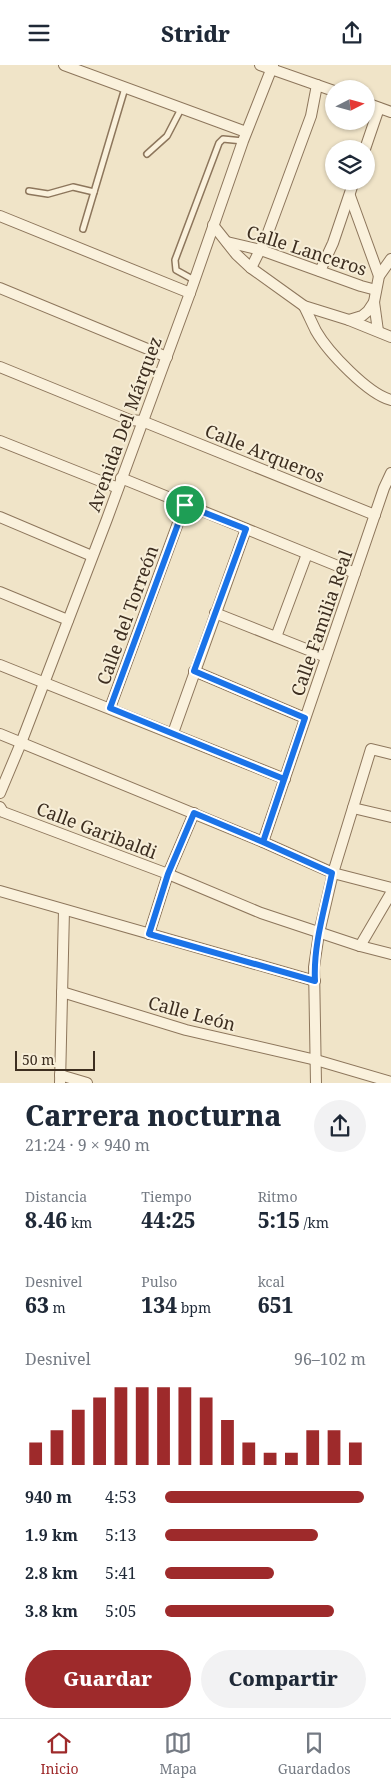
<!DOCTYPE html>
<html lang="es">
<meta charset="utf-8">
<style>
body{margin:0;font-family:"Noto Serif",serif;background:#f2f2f3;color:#1f2937;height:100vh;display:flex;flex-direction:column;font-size:19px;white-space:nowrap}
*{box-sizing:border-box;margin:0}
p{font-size:16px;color:#747a83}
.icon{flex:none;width:28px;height:28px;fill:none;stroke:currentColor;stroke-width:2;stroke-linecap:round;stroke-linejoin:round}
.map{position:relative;height:1018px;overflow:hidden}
.drawer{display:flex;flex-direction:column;background:#fff;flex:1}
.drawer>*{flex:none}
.needle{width:32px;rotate:84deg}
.fabs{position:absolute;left:325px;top:15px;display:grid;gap:10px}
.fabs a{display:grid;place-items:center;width:50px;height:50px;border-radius:50%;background:#fff;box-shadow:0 1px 4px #0004;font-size:25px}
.scale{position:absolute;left:15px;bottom:12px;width:80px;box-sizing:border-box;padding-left:5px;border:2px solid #3d2e20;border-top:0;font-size:14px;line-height:18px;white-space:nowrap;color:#3d2e20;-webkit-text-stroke:4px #f7eed8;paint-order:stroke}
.pin{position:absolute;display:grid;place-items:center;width:42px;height:42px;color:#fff;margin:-21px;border:2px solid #fff;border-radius:50%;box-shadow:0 1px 5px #0007}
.round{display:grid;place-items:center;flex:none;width:52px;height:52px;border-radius:26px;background:#f2f2f3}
.head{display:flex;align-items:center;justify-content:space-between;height:85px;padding:0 25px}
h1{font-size:28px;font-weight:800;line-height:38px}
.metrics{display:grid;grid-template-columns:repeat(3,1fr);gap:8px;height:85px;padding:5px 25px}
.metrics div{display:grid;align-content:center}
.metrics b{font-size:21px;font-weight:800}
.metrics small{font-size:14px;font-weight:400}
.metrics p{font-size:14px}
.chart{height:140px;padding:10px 25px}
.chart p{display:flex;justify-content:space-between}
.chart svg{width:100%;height:90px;margin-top:5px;stroke:#9e2a2b;stroke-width:6}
.cta{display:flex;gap:10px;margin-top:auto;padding:10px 25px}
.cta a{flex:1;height:58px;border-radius:30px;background:#9e2a2b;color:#fff;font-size:20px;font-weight:800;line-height:58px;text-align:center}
.cta a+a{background:#f2f2f3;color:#1f2937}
ul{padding:0 25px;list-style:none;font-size:16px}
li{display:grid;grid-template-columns:80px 60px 1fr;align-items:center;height:38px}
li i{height:12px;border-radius:6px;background:#9e2a2b}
header{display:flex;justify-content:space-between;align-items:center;height:65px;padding:0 25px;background:#fff;font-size:22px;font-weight:800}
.dock{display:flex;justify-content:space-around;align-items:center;height:70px;border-top:1px solid #e0e1e3;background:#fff;font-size:14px;color:#747a83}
.dock a{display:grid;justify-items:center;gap:2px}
.dock .current{color:#9e2a2b}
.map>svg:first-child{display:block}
</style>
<header><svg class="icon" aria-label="menu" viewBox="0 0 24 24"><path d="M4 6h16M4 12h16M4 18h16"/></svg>Stridr<svg class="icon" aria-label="share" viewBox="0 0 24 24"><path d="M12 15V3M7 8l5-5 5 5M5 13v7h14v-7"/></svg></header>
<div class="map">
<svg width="391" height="1018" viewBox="0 0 391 1018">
<rect width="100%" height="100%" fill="#f0e4c8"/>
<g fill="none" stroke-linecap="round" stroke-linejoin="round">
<defs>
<g id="lane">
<path d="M147 89 167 71 181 44"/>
<path d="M29 126 48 129 73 122 94 127"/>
<path d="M83 164 125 23"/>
<path d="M194 215 176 205 175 195 219 78 223 74 243 76"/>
</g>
<g id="street">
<path d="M64 0 246 67"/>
<path d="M260 0 334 26"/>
<path d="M366 38 391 47"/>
<path d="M365 84 379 43"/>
<path d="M350 131 379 211"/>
<path d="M0 151 190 228"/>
<path d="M213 160 236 189 251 203 304 241 349 255 391 272"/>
<path d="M227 177 261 185 361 221 376 225"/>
<path d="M251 203 266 173 311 51 317 20"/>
<path d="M320 206 333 178 354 116"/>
<path d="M0 223 167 292"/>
<path d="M374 237 378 266"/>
<path d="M304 241C308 249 312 258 316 266 328 287 368 329 391 335"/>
<path d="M349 255 362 251 368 246 374 237 379 211 391 194"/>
<path d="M0 302 130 355 142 356 375 450"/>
<path d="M0 376 118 423"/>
<path d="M121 413 355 508"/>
<path d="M0 452 92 491"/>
<path d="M0 527 68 555"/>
<path d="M215 548 326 592"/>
<path d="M276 572 307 489"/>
<path d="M0 600 285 714"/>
<path d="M194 606 305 653"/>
<path d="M110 643 185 439"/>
<path d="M173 668 246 464"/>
<path d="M0 669 263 777 333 808 391 823"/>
<path d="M0 728 21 678 107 454 190 228 243 76 273 0"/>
<path d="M0 742 3 747 168 809 261 848 360 881 391 889"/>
<path d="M353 743 391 752"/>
<path d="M263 777 384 423 391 408"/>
<path d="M0 826 315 916"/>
<path d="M149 869 168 809 194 748"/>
<path d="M360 881 391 828"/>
<path d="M62 927 186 965 316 995 391 1017"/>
<path d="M60 1010 87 1018"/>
<path d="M60 1018 64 845"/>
<path d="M316 1018 314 902 319 868 333 808 371 684 391 689"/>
</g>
</defs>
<!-- lane casing -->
<use href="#lane" stroke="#8d765c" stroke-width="8"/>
<!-- street casing -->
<use href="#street" stroke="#8d765c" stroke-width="12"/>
<!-- lane -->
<use href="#lane" stroke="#faf1dc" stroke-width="5"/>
<!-- street -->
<use href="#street" stroke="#faf1dc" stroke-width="10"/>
</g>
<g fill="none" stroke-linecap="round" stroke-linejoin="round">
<defs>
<path id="route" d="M185 440 246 464 194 606 305 653 263 777 194 748 168 809 149 869 315 916C313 880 325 843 332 808L263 777 284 714 110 643 185 440"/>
</defs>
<!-- route casing -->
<use href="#route" stroke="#fff" stroke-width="10"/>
<!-- route -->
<use href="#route" stroke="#1a73e8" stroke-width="6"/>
</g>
<g text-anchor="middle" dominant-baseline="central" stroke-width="4" stroke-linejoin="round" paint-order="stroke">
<!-- street labels -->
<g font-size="18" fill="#3d2e20" stroke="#f7eed8">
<text transform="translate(307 185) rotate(18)">Calle Lanceros</text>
<text transform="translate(124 359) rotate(-70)">Avenida Del Márquez</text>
<text transform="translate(265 388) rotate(22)">Calle Arqueros</text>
<text transform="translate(127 550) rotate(-70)">Calle del Torreón</text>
<text transform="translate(321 558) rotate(-71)">Calle Familia Real</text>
<text transform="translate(97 765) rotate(21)">Calle Garibaldi</text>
<text transform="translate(192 948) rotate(15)">Calle León</text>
</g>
</g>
</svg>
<div class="fabs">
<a><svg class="needle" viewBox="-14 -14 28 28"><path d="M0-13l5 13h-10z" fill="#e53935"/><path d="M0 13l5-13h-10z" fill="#747a83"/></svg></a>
<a><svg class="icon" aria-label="layers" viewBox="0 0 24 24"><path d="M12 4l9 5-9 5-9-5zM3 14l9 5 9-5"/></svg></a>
</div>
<div class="scale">50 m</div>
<div class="pin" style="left:185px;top:440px;background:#1e9e55"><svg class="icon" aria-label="arrive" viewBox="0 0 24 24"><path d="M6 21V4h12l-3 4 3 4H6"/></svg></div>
</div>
<section class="drawer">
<div class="head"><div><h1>Carrera nocturna</h1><p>21:24 · 9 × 940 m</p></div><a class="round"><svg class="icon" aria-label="share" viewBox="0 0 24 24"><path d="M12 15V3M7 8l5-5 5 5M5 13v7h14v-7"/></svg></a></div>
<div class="metrics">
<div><p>Distancia</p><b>8.46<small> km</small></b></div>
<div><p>Tiempo</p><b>44:25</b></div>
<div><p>Ritmo</p><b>5:15<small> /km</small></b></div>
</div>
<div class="metrics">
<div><p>Desnivel</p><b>63<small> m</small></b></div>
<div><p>Pulso</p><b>134<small> bpm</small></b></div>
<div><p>kcal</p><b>651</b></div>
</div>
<div class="chart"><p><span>Desnivel</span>96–102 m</p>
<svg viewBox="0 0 160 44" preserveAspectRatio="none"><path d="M5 44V33M15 44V27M25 44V17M35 44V11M45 44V6M55 44V6M65 44V6M75 44V6M85 44V11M95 44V22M105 44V33M115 44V38M125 44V38M135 44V27M145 44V27M155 44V33"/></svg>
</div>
<ul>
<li><b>940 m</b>4:53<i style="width:99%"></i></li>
<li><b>1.9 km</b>5:13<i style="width:76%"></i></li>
<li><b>2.8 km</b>5:41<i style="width:54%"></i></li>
<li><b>3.8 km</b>5:05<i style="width:84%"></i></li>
</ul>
<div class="cta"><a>Guardar</a><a>Compartir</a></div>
</section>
<nav class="dock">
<a class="current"><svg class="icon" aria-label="home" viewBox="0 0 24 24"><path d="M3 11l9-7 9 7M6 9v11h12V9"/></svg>Inicio</a>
<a><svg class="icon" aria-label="map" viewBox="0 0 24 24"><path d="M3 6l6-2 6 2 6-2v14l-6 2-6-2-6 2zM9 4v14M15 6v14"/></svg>Mapa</a>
<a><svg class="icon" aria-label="saved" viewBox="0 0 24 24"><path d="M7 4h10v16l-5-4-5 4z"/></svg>Guardados</a>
</nav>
